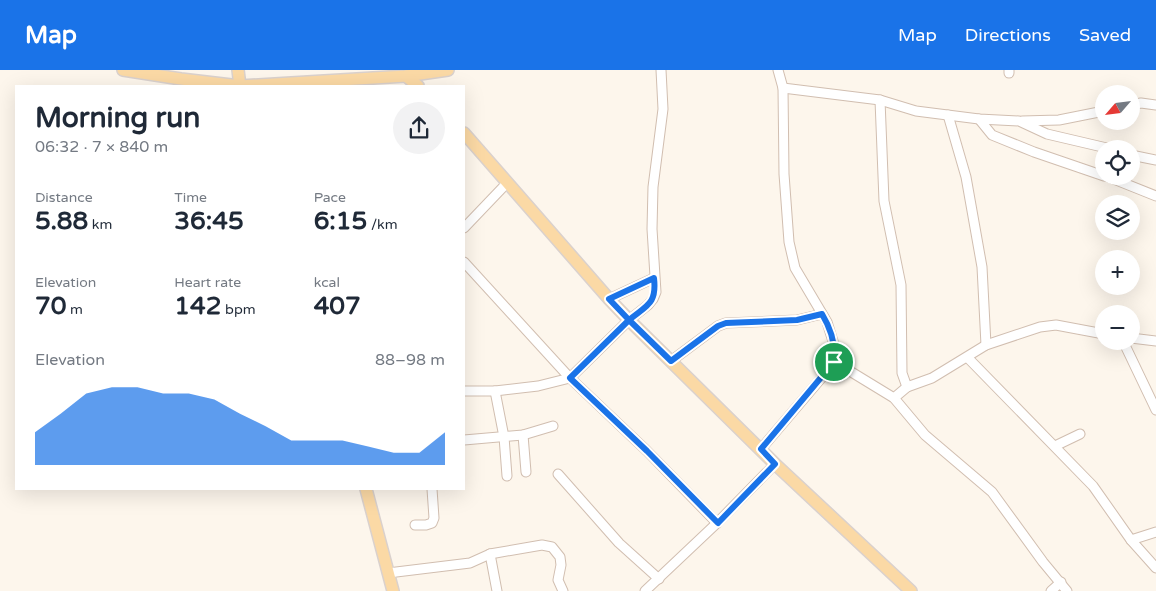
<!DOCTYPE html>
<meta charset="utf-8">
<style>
body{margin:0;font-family:"Varela Round",sans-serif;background:#f2f2f3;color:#1f2937;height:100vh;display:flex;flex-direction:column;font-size:19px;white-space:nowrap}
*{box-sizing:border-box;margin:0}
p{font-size:16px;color:#747a83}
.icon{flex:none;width:28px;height:28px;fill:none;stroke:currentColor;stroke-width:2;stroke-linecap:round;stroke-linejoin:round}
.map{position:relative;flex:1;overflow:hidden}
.panel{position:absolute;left:15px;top:15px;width:450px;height:405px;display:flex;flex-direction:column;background:#fff;border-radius:0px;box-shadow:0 5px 20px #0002}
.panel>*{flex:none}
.needle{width:32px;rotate:242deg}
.tools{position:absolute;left:1095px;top:15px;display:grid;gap:10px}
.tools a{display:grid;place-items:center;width:45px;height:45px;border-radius:50%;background:#fff;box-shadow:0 5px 20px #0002;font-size:25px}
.pin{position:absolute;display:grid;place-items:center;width:42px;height:42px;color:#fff;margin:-21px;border:2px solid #fff;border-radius:50%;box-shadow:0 1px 5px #0007}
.round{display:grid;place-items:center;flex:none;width:52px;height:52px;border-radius:26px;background:#f2f2f3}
.overview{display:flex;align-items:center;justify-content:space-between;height:85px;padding:0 20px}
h1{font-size:28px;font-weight:800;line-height:38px}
.stats{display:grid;grid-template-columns:repeat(3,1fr);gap:8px;height:85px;padding:5px 20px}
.stats div{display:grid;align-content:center}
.stats b{font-size:25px;font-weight:800}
.stats small{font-size:14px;font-weight:400}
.stats p{font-size:14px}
.chart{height:140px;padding:10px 20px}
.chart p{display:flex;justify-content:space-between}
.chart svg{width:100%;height:90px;margin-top:5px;fill:#1a73e8;opacity:.7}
header{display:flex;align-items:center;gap:30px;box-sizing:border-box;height:70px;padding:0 25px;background:#1a73e8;color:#fff}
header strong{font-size:24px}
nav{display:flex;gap:28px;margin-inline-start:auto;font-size:18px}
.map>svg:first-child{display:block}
</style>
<header>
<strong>Map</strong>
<nav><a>Map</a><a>Directions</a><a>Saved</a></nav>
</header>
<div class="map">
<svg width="1156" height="521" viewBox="0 0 1156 521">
<rect width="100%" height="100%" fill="#fdf6ec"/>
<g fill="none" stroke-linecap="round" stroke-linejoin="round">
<defs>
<g id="minor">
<path d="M1009 0V3"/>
<path d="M783 18 880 30 916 41 979 49 1019 51 1047 64 1111 79"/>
<path d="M880 30 884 131 901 215 902 303 907 317"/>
<path d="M1131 35 1141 33 1156 35"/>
<path d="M948 45 966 107 982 197 986 275"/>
<path d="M979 49 992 65 1034 82 1104 106"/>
<path d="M1022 51 1059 50 1104 41"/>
<path d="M1131 85 1156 90"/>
<path d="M1106 106 1156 126"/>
<path d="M464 158 507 113"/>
<path d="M464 192 570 308 647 381 717 453"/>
<path d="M609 229 654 208"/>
<path d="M1131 268 1156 271"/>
<path d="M1123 271 1156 340"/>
<path d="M968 288 1093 416 1131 470 1156 498"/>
<path d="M671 291 718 256 726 253 797 250 822 244"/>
<path d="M835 292 894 328 925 365 992 422 1043 492 1067 521"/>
<path d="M464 321H495L538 316 570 308 629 250 648 235 653 229 656 222 652 159 653 117 663 39 661 0"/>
<path d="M495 321 504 367 507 406"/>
<path d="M894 328 907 317 932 308 986 275 1040 257 1056 255 1104 264"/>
<path d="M523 365 526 402"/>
<path d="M464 370 523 365 553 356"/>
<path d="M1055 376 1080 364"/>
<path d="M761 379 835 292 836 281 827 252 795 198 789 172 784 104 783 18 778 0"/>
<path d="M558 404 619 473 659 509"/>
<path d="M415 455H426L432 453 434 448 432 419"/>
<path d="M1131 470 1156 462"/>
<path d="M490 484 497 521"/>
<path d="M388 503 470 493 490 484 542 475 552 477 560 487 561 495 558 510 563 521"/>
<path d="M645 521 717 453 775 394"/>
<path d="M1051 521 1061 512"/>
</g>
<g id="major">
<path d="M123 0 181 9 240 16 406 6 448 0"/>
<path d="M238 0 240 16"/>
<path d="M406 6 418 16"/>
<path d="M464 63 609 229 629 250 775 394 911 521"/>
<path d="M366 419 393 521"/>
</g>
</defs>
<!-- minor casing -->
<use href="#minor" stroke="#d1beb0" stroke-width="11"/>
<!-- major casing -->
<use href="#major" stroke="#dad1cd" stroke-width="14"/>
<!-- minor -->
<use href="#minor" stroke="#fff" stroke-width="9"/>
<!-- major -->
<use href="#major" stroke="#fbd9a5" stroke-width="11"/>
</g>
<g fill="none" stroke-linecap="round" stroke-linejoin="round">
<defs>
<path id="route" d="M834 292C836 275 831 259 822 244L797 250 726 253 718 256 671 291 629 250C647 235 657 234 654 208L609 229 629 250 570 308 647 381 718 453 775 394 761 379 834 292"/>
</defs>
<!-- route casing -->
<use href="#route" stroke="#fff" stroke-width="10"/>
<!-- route -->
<use href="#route" stroke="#1a73e8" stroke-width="6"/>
</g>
</svg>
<div class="tools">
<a><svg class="needle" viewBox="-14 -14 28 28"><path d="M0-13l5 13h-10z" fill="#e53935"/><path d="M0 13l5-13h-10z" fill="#747a83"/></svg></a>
<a><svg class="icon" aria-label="locate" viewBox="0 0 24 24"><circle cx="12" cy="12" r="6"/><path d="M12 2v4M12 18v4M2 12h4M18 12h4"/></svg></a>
<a><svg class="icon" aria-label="layers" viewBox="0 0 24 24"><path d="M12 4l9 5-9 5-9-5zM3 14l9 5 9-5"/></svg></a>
<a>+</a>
<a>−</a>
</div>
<div class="pin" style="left:834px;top:292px;background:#1e9e55"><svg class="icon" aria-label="arrive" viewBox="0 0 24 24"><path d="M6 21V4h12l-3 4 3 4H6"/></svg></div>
<section class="panel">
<div class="overview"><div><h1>Morning run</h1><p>06:32 · 7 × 840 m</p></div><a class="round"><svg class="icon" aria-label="share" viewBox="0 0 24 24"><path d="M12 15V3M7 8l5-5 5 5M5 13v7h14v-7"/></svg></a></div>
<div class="stats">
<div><p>Distance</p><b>5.88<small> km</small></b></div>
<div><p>Time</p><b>36:45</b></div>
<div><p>Pace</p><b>6:15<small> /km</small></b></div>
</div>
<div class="stats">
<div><p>Elevation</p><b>70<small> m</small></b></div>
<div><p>Heart rate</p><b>142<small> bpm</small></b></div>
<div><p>kcal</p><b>407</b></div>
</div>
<div class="chart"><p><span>Elevation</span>88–98 m</p>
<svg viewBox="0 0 160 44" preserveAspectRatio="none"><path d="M0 44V28L10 19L20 9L30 6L40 6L50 9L60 9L70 12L80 19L90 25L100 32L110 32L120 32L130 35L140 38L150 38L160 28V44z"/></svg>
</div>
</section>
</div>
